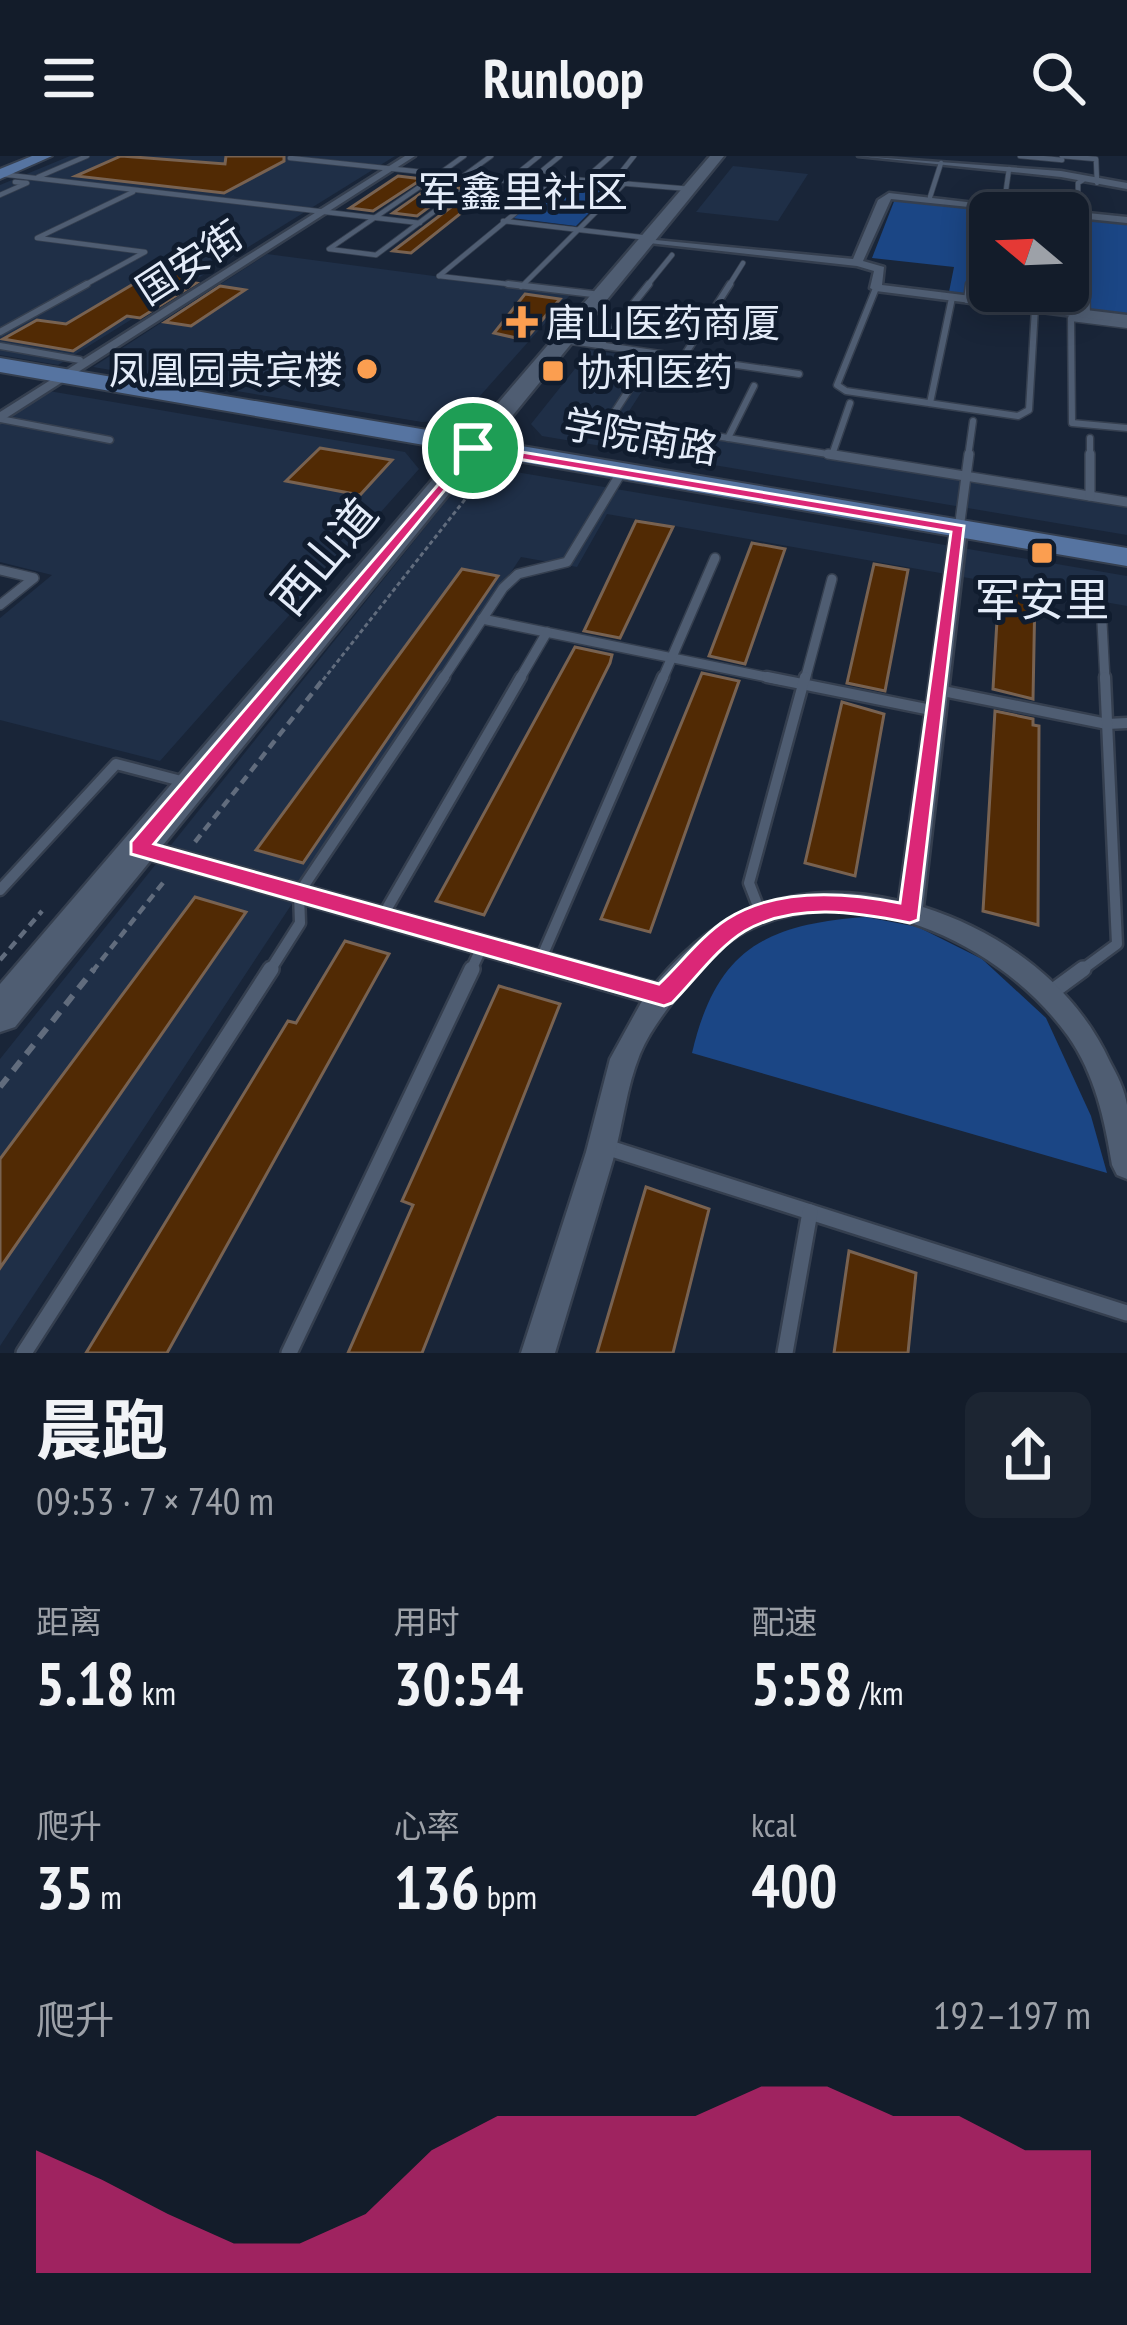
<!DOCTYPE html>
<html lang="zh">
<meta charset="utf-8">
<style>
body{margin:0;font-family:"PT Sans Narrow","Noto Sans SC",sans-serif;background:#1c2532;color:#f1f3f6;height:100vh;display:flex;flex-direction:column;font-size:45px;white-space:nowrap}
*{box-sizing:border-box;margin:0}
p{font-size:39px;color:#9da1a8}
.icon{flex:none;width:66px;height:66px;fill:none;stroke:currentColor;stroke-width:2;stroke-linecap:round;stroke-linejoin:round}
.map{position:relative;height:1197px;overflow:hidden}
.panel{display:flex;flex-direction:column;background:#131c2a;flex:1}
.panel>*{flex:none}
.needle{width:78px;rotate:289deg}
.buttons{position:absolute;left:969px;top:36px;display:grid;gap:24px}
.buttons a{display:grid;place-items:center;width:120px;height:120px;border-radius:18px;background:#131c2a;box-shadow:0 6px 30px #0003,0 0 0 3px #323a47;font-size:60px}
.pin{position:absolute;display:grid;place-items:center;width:102px;height:102px;color:#fff;margin:-51px;border:6px solid #fff;border-radius:50%;box-shadow:0 3px 12px #0007}
.round{display:grid;place-items:center;flex:none;width:126px;height:126px;border-radius:18px;background:#1c2532}
.headline{display:flex;align-items:center;justify-content:space-between;height:204px;padding:0 36px}
h1{font-size:66px;font-weight:700;line-height:90px}
.stats{display:grid;grid-template-columns:repeat(3,1fr);gap:18px;height:204px;padding:12px 36px}
.stats div{display:grid;align-content:center}
.stats b{font-size:60px;font-weight:700}
.stats small{font-size:33px;font-weight:400}
.stats p{font-size:33px}
.chart{height:336px;padding:24px 36px}
.chart p{display:flex;justify-content:space-between}
.chart svg{width:100%;height:216px;margin-top:12px;fill:#db2777;opacity:.7}
header{display:flex;justify-content:space-between;align-items:center;height:156px;padding:0 36px;background:#131c2a;font-size:54px;font-weight:700}
.map>svg:first-child{display:block}
</style>
<header><svg class="icon" aria-label="menu" viewBox="0 0 24 24"><path d="M4 6h16M4 12h16M4 18h16"/></svg>Runloop<svg class="icon" aria-label="search" viewBox="0 0 24 24"><circle cx="10" cy="10" r="6"/><path d="M15 15l6 6"/></svg></header>
<div class="map">
<svg width="1127" height="1197" viewBox="0 0 1127 1197">
<rect width="100%" height="100%" fill="#192538"/>
<!-- built -->
<g fill="#1f2f47">
<path d="M70 0H395L58 209 0 199V29Z"/>
<path d="M733 10 808 18 778 65 696 56Z"/>
<path d="M267 98 571 138 463 259 450 264 422 266 93 211Z"/>
<path d="M590 194 662 204 624 263 1127 347V379L542 280 531 268Z"/>
<path d="M49 235 405 296 419 313 160 605 0 564V462L52 419 0 406V266Z"/>
<path d="M516 316 1127 420V450L607 358 577 411 521 401 0 1190V903L459 329Z"/>
</g>
<!-- green -->
<g fill="#1b4685">
<path d="M567 23 616 30 576 70 512 62 555 25Z"/>
<path d="M895 43 1034 57H990V135H1068V60L1127 66V159L949 136 954 111 872 102Z"/>
<path d="M866 761 918 771 982 803 1046 862 1091 960 1107 1017 692 897C716 794 765 768 866 761Z"/>
</g>
<!-- building -->
<g fill="#512a04" stroke="#786251" stroke-width="3">
<path d="M121 0 225 8 226 0H284V5L224 37 76 20Z"/>
<path d="M398 20 439 25 495 30 411 97 393 95 463 42 465 35 456 31 417 60 393 57 423 36 419 25 373 55 350 52Z"/>
<path d="M167 108 203 112 183 125 196 127 140 162 127 160 73 195 3 183 37 164 66 168Z"/>
<path d="M220 130 245 134 191 170 165 166Z"/>
<path d="M525 138 560 143 525 184 494 177Z"/>
<path d="M320 292 392 304 360 339 286 325Z"/>
<path d="M636 365 673 371 620 482 584 475Z"/>
<path d="M752 387 785 393 745 508 709 500Z"/>
<path d="M874 408 908 414 885 535 847 527Z"/>
<path d="M462 413 498 420 303 707 256 694Z"/>
<path d="M999 430 1035 436 1033 543 993 533Z"/>
<path d="M575 491 612 499 610 507 484 759 436 745Z"/>
<path d="M702 517 739 525 650 776 601 763Z"/>
<path d="M842 546 884 558 855 720 805 707Z"/>
<path d="M995 555 1033 563V569L1039 570 1038 769 983 755Z"/>
<path d="M195 741 246 756 0 1112V1003Z"/>
<path d="M345 785 389 798 167 1197H86L288 865 296 867Z"/>
<path d="M499 830 560 848 422 1197H348L413 1049 402 1045Z"/>
<path d="M646 1031 709 1053 673 1197H597Z"/>
<path d="M849 1095 916 1117 908 1197H834Z"/>
</g>
<g fill="none" stroke-linecap="round" stroke-linejoin="round">
<defs>
<g id="lane-far4">
<path d="M611 0 594 15 621 18"/>
<path d="M1020 0 1062 4"/>
<path d="M1062 0 1096 3 1097 27"/>
<path d="M290 2 508 25 539 0"/>
<path d="M0 18 420 67"/>
<path d="M439 18 464 0"/>
<path d="M465 19 491 0"/>
<path d="M619 19 634 0"/>
<path d="M38 21 87 0"/>
<path d="M558 22 543 14 560 0"/>
<path d="M418 32 329 93 376 99 459 37"/>
<path d="M0 39 27 27 15 26"/>
<path d="M930 41 941 7"/>
<path d="M1004 48 1009 13"/>
<path d="M1078 53V27L1083 24"/>
<path d="M503 65 649 82"/>
<path d="M439 120 558 22 690 33"/>
<path d="M439 120 533 131"/>
<path d="M1086 120V131"/>
<path d="M81 131 145 96 37 82 133 36"/>
<path d="M521 131 625 27"/>
<path d="M646 131 672 99"/>
<path d="M728 131 743 107"/>
<path d="M969 131 971 117"/>
</g>
<g id="lane-far3">
<path d="M508 128 601 139"/>
<path d="M1086 128 1087 158"/>
<path d="M876 132 837 229 846 235 1018 260 1029 254 1035 152"/>
<path d="M967 144 969 128"/>
<path d="M1127 169 1071 162 1072 267 1127 272"/>
<path d="M0 176 87 128"/>
<path d="M564 184 799 218"/>
<path d="M600 189 649 128"/>
<path d="M0 190 80 204"/>
<path d="M682 203 730 128"/>
<path d="M640 217 610 263 846 301"/>
<path d="M930 247 952 142"/>
<path d="M0 263 110 284"/>
<path d="M728 282 754 230"/>
<path d="M1090 282V301"/>
<path d="M832 299 850 247"/>
<path d="M968 301 973 265"/>
</g>
<g id="lane-far2">
<path d="M828 298 1127 346"/>
<path d="M1090 298V340"/>
<path d="M959 373 969 298"/>
<path d="M0 414 34 422 0 449"/>
<path d="M482 463 781 524"/>
<path d="M1102 466 1105 524"/>
<path d="M442 524 503 432 518 418 567 406 621 317"/>
<path d="M519 524 547 476"/>
<path d="M662 524 715 402"/>
<path d="M805 524 832 423"/>
</g>
<g id="lane-far1">
<path d="M767 521 936 555"/>
<path d="M938 534 1107 568 1127 567"/>
<path d="M0 734 116 608 185 626"/>
<path d="M761 758 749 727 805 521"/>
<path d="M382 761 521 521"/>
<path d="M540 805 663 521"/>
<path d="M269 816 300 767 299 737 444 521"/>
<path d="M470 816 483 789"/>
<path d="M1079 816 1117 788 1105 521"/>
</g>
<g id="lane">
<path d="M1049 838 1083 813"/>
<path d="M606 991 1127 1157"/>
<path d="M24 1197 271 813"/>
<path d="M289 1197 472 813"/>
<path d="M785 1197 810 1056"/>
</g>
<g id="street">
<path d="M405 0H415L0 266V256Z"/>
<path d="M858 0 1061 15 1127 27V33L1061 21Z"/>
<path d="M889 37 1061 57H1027L891 43 863 105 884 111 882 129 1127 159V167L876 135 870 132 874 115 857 110 640 86 645 83 853 103 878 44Z"/>
<path d="M1068 55 1127 61V67L1068 61V57H1064Z"/>
<path d="M959 368 967 373 923 751C1002 776 1075 829 1110 906 1117 919 1125 934 1127 949 1127 973 1127 999 1127 1023L1117 1019 1112 1009C1105 965 1095 918 1068 880 1000 786 857 719 746 775 720 789 696 814 679 837 665 856 649 876 640 898 626 932 623 969 613 1004 594 1069 574 1133 555 1197H521L586 996 610 903 642 845 139 701 131 698 128 692 131 686 139 683 656 827C720 749 801 721 899 745L951 373Z"/>
</g>
<path id="secondary" d="M710 0H724L15 871 0 876V828Z"/>
<g id="primary">
<path d="M32 0H52L0 23V13Z"/>
<path d="M0 202 1127 392V410L0 216Z"/>
</g>
</defs>
<!-- lane-far4 casing -->
<use href="#lane-far4" stroke="#353f4f" stroke-width="6"/>
<!-- lane-far3 casing -->
<use href="#lane-far3" stroke="#353f4f" stroke-width="9"/>
<!-- lane-far2 casing -->
<use href="#lane-far2" stroke="#353f4f" stroke-width="12"/>
<!-- lane-far1 casing -->
<use href="#lane-far1" stroke="#353f4f" stroke-width="15"/>
<!-- lane casing -->
<use href="#lane" stroke="#353f4f" stroke-width="20"/>
<!-- street casing -->
<use href="#street" stroke="#353f4f" stroke-width="5"/>
<!-- secondary casing -->
<use href="#secondary" stroke="#353f4f" stroke-width="5"/>
<!-- primary casing -->
<use href="#primary" stroke="#353f4f" stroke-width="4"/>
<!-- path-far2 -->
<path stroke="#616c7d" stroke-width="3" stroke-dasharray="4.5 3" stroke-linecap="butt" d="M323 524 474 332"/>
<!-- path-far1 -->
<g stroke="#616c7d" stroke-width="4.5" stroke-dasharray="9 6" stroke-linecap="butt">
<path d="M195 686 325 521"/>
<path d="M0 804 42 755"/>
<path d="M92 816 166 723"/>
</g>
<!-- path -->
<path stroke="#616c7d" stroke-width="6" stroke-dasharray="12 9" stroke-linecap="butt" d="M0 931 94 813"/>
<!-- lane-far4 -->
<use href="#lane-far4" stroke="#4f5d72" stroke-width="4.5"/>
<!-- lane-far3 -->
<use href="#lane-far3" stroke="#4f5d72" stroke-width="6"/>
<!-- lane-far2 -->
<use href="#lane-far2" stroke="#4f5d72" stroke-width="9"/>
<!-- lane-far1 -->
<use href="#lane-far1" stroke="#4f5d72" stroke-width="10"/>
<!-- lane -->
<use href="#lane" stroke="#4f5d72" stroke-width="15"/>
<!-- street -->
<use href="#street" fill="#4f5d72" fill-rule="evenodd"/>
<!-- secondary -->
<use href="#secondary" fill="#4f5d72" fill-rule="evenodd"/>
<!-- primary -->
<use href="#primary" fill="#5674a1" fill-rule="evenodd"/>
</g>
<!-- route -->
<path fill="#db2777" stroke="#fff" stroke-width="3" fill-rule="evenodd" d="M473 288 964 370 918 764 910 767C857 756 795 746 745 775 718 791 694 825 672 847L664 850 131 698V686ZM476 296 951 376 900 747C845 736 777 731 727 763 702 779 680 808 659 828L154 688Z"/>
<!-- markers -->
<g fill="#fb9e50" stroke="#101c2e" stroke-width="4.5">
<path d="M516 148h12v12h12v12h-12v12h-12v-12h-12v-12h12z"/>
<circle cx="367" cy="213" r="12"/>
<rect x="541" y="203" width="24" height="24" rx="6"/>
<rect x="1030" y="385" width="24" height="24" rx="6"/>
</g>
<g text-anchor="middle" dominant-baseline="central" stroke-width="10" stroke-linejoin="round" paint-order="stroke">
<!-- far-street labels -->
<g font-size="39" fill="#e4ecf9" stroke="#101c2e">
<text transform="translate(189 106) rotate(-33)">国安街</text>
<text transform="translate(641 280) rotate(10)">学院南路</text>
</g>
<!-- far-poi labels -->
<g font-size="39" fill="#e4ecf9" stroke="#101c2e" text-anchor="start">
<text x="546" y="166">唐山医药商厦</text>
<text x="343" y="213" text-anchor="end">凤凰园贵宾楼</text>
<text x="577" y="215">协和医药</text>
</g>
<!-- far-quarter labels -->
<g font-size="42" fill="#e4ecf9" stroke="#101c2e">
<text x="523" y="35">军鑫里社区</text>
</g>
<!-- street labels -->
<g font-size="45" fill="#e4ecf9" stroke="#101c2e">
<text transform="translate(324 400) rotate(-50)">西山道</text>
</g>
<!-- poi labels -->
<g font-size="45" fill="#e4ecf9" stroke="#101c2e">
<text x="1042" y="443">军安里</text>
</g>
</g>
</svg>
<div class="buttons">
<a><svg class="needle" viewBox="-14 -14 28 28"><path d="M0-13l5 13h-10z" fill="#e53935"/><path d="M0 13l5-13h-10z" fill="#9da1a8"/></svg></a>
</div>
<div class="pin" style="left:473px;top:292px;background:#1e9e55"><svg class="icon" aria-label="arrive" viewBox="0 0 24 24"><path d="M6 21V4h12l-3 4 3 4H6"/></svg></div>
</div>
<section class="panel">
<div class="headline"><div><h1>晨跑</h1><p>09:53 · 7 × 740 m</p></div><a class="round"><svg class="icon" aria-label="share" viewBox="0 0 24 24"><path d="M12 15V3M7 8l5-5 5 5M5 13v7h14v-7"/></svg></a></div>
<div class="stats">
<div><p>距离</p><b>5.18<small> km</small></b></div>
<div><p>用时</p><b>30:54</b></div>
<div><p>配速</p><b>5:58<small> /km</small></b></div>
</div>
<div class="stats">
<div><p>爬升</p><b>35<small> m</small></b></div>
<div><p>心率</p><b>136<small> bpm</small></b></div>
<div><p>kcal</p><b>400</b></div>
</div>
<div class="chart"><p><span>爬升</span>192–197 m</p>
<svg viewBox="0 0 160 44" preserveAspectRatio="none"><path d="M0 44V19L10 25L20 32L30 38L40 38L50 32L60 19L70 12L80 12L90 12L100 12L110 6L120 6L130 12L140 12L150 19L160 19V44z"/></svg>
</div>
</section>
